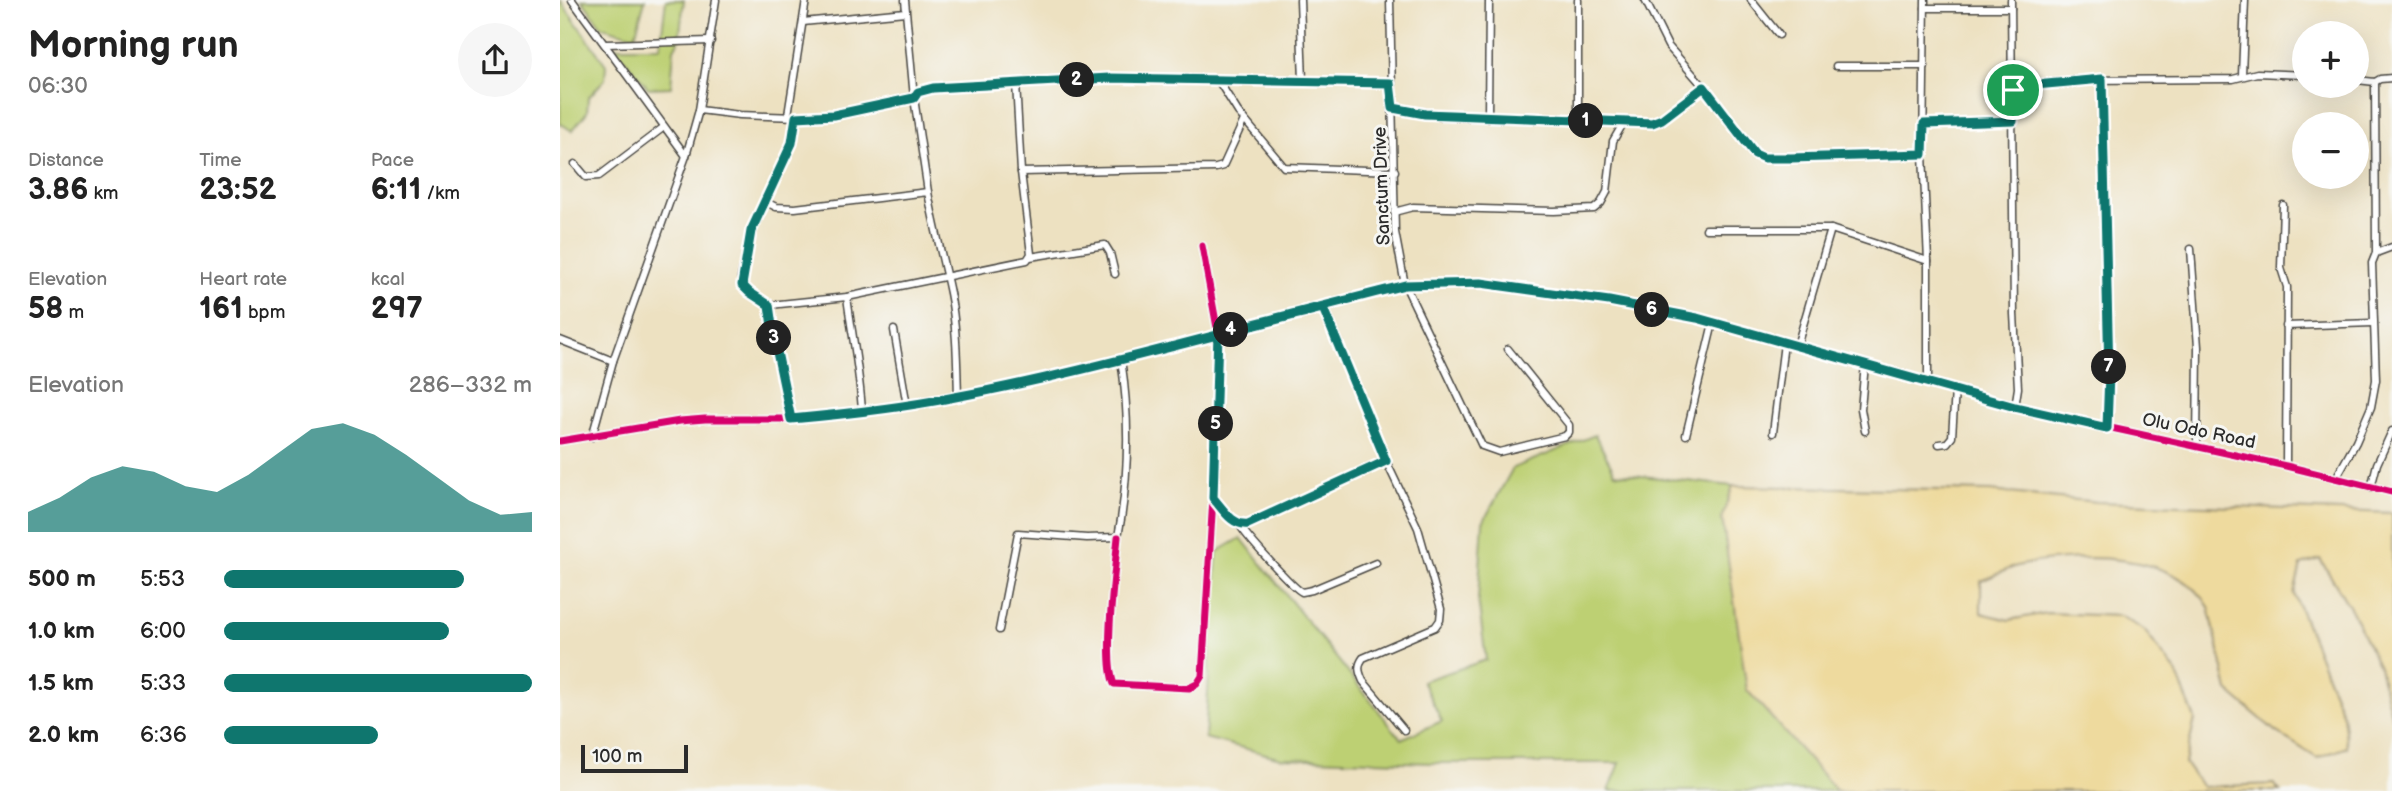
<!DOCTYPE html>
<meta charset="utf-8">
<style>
body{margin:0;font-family:"Balsamiq Sans",sans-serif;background:#f6f6f6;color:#222;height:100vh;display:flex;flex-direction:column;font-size:26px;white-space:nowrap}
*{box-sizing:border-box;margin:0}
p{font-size:23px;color:#767676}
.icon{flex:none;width:38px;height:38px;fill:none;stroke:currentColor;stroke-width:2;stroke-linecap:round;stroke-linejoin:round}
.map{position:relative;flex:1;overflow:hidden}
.side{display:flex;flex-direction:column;background:#fff;width:560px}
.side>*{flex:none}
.controls{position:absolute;left:1732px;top:21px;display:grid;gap:14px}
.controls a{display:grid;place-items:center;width:77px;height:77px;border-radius:50%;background:#fff;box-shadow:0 7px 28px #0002;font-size:35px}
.scale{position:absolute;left:21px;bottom:18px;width:107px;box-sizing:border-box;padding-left:7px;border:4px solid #2b2b2b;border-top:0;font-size:19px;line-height:24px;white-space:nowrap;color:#2b2b2b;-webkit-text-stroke:5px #f6f6f2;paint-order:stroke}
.pin{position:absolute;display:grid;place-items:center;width:60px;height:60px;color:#fff;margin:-30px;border:4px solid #fff;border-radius:50%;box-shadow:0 2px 7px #0007}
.km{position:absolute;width:35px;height:35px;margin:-18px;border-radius:50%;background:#222;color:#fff;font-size:19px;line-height:35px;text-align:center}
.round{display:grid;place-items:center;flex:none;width:74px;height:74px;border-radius:37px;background:#f6f6f6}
.summary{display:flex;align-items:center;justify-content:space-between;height:119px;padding:0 28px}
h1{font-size:38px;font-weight:600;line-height:52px}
.stats{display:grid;grid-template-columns:repeat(3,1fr);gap:10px;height:119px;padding:7px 28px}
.stats div{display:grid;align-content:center}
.stats b{font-size:30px;font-weight:600}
.stats small{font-size:19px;font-weight:400}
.stats p{font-size:19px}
.chart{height:196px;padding:14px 28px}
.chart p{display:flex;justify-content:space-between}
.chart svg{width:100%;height:126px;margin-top:7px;fill:#0f766e;opacity:.7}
ul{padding:0 28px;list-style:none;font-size:23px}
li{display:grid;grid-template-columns:112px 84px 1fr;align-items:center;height:52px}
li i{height:18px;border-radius:9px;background:#0f766e}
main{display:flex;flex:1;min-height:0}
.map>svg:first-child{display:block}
</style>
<main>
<section class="side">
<div class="summary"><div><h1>Morning run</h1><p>06:30</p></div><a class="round"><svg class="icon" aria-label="share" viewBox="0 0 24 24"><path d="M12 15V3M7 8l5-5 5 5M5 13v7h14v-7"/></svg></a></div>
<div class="stats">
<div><p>Distance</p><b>3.86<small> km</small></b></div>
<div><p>Time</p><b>23:52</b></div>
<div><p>Pace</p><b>6:11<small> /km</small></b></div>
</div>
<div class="stats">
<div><p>Elevation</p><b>58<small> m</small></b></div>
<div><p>Heart rate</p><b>161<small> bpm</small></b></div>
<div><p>kcal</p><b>297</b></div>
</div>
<div class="chart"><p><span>Elevation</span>286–332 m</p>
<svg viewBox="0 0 160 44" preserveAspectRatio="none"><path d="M0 44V37L10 32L20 25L30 21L40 23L50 28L60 30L70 24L80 16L90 8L100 6L110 10L120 17L130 25L140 33L150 38L160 37V44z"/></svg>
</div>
<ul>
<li><b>500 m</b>5:53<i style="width:78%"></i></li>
<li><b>1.0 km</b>6:00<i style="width:73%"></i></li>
<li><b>1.5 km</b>5:33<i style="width:100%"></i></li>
<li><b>2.0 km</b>6:36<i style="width:50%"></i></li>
</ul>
</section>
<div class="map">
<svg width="1832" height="791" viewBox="0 0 1832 791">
<rect width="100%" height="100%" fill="#f6f6f2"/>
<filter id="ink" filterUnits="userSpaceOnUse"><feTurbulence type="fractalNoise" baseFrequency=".0143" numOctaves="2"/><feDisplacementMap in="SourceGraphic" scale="14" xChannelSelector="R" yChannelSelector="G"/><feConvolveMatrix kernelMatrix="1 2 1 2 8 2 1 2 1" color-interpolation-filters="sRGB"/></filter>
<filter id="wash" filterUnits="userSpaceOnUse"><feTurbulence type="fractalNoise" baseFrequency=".00686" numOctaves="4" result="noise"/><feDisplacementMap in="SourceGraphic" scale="28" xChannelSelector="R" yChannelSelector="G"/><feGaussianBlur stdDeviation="1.57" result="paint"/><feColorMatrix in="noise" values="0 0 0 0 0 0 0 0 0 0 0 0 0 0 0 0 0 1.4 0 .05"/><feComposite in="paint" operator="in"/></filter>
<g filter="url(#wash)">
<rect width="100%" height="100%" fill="#ede1c1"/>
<!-- green -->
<g fill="#bdd073" stroke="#747e4f" stroke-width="2">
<path d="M0 0 46 65 45 79 28 98 27 112 12 131 0 123Z"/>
<path d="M22 0H85L75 36 42 27Z"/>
<path d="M106 0H124L119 40 114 49 111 87 88 88 54 47H100Z"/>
<path d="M1035 435 1055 473 1173 486 1162 517 1187 690 1277 791H1049L1060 763H873L721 758 645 738 657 552 681 538 841 739 882 721 862 681 926 660 918 599 923 522 953 468Z"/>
</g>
<!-- sand -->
<path fill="#eeda9e" stroke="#8c8264" stroke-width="2" d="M1173 486 1430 491 1537 502 1832 513V718L1819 667 1792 611 1760 559 1741 565 1734 594 1783 715 1787 747 1757 758 1715 731 1668 691 1649 607C1617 551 1517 553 1461 565 1448 568 1434 576 1421 581V613L1449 620 1487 613 1560 616 1584 630 1616 672 1635 719 1625 763 1642 787 1714 784 1720 791H1277L1187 690 1162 517Z"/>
</g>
<g filter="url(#ink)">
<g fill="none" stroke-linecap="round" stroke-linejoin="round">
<defs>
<g id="minor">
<path d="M12 0 126 156"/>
<path d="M345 0 354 98 368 192"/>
<path d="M740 0 743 81"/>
<path d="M830 0 835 232 845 285 922 446 939 452 1005 436 1009 432V425L948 349"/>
<path d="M1018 0V120"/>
<path d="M1085 0 1108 46 1144 87 1195 154 1204 158H1231L1363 154"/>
<path d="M1191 0 1219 35"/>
<path d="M1365 0 1363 154 1368 261V382"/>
<path d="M1451 0 1454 314 1458 388 1455 407"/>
<path d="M1365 8H1451"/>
<path d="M243 22 345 12"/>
<path d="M46 44 151 41"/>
<path d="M1276 66H1365"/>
<path d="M1682 75 1685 0"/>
<path d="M1542 79 1549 373 1547 428"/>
<path d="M658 80 678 112 724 167 835 171"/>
<path d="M1797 80 1815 82 1820 79 1832 78"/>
<path d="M456 83 461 172 656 168 663 166 684 120"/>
<path d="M1453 90 1464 86 1521 80 1673 79 1697 73 1745 75"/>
<path d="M833 108 882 116 1064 122"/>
<path d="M139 110 180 115 236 117 232 143 192 231 181 278C182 293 198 298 210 305 212 344 226 380 231 419"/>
<path d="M228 115 246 0"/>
<path d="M236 117 274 115 354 98 358 92 373 88 549 78 830 83"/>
<path d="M928 117 929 0"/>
<path d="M1364 124 1453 121"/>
<path d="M15 164 26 177 39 176 104 127"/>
<path d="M206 202 216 207 235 208 368 192C374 226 383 259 390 293 397 327 397 363 398 397"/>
<path d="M1723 205 1721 268 1727 287 1726 466"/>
<path d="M834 212 853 207 994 211 1034 209 1041 203 1047 192 1053 141 1064 122 1092 123 1102 119 1144 87"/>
<path d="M1146 229H1271L1368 261"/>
<path d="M1631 249 1638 347 1637 447"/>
<path d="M1816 253 1832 247"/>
<path d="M470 257 545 245 550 253 555 274"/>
<path d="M287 297C292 335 300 373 302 412"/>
<path d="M210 305 287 297 467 260 471 254 461 172"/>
<path d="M763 308 826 461 858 528 881 609 880 620 875 627 803 658C797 666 799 672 803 681L844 730"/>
<path d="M1726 326 1813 323"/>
<path d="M334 330 347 406"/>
<path d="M0 340 53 361"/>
<path d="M1237 346 1271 229"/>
<path d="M1305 431 1301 409 1305 364"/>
<path d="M1213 433 1224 343"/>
<path d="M1126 435 1153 323"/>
<path d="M32 437 53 361 126 156 139 110 156 0"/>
<path d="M0 441 120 421 145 419H231L302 412 398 397 561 359 763 308 794 297 845 285 921 283 1049 301 1137 319 1455 407 1726 466 1832 492"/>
<path d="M1379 444 1387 443 1392 437 1395 390"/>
<path d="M1776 478 1796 442 1811 407 1816 380 1812 263 1816 253 1815 82"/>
<path d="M1811 488 1817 464 1832 431"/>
<path d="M654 498C663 510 672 526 688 524L826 461"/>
<path d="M680 525C684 534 734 589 742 592L752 590 816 563"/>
<path d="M558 537C555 569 543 658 554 684L629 688 637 684 642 676 653 498 659 353 658 333 642 246"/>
<path d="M439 630 458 533 527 538 558 537C569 478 570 418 561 359"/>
</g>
</defs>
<!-- minor casing -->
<use href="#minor" stroke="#484642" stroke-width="9"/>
<!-- minor -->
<use href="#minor" stroke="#fff" stroke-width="6"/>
<defs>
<g id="cycleway">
<path d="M0 441 120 421 145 419H231L302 412 398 397 561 359 763 308 794 297 845 285 921 283 1049 301 1137 319 1455 407 1726 466 1832 492"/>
<path d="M558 537C555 569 543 658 554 684L629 688 637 684 642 676 653 498 659 353 658 333 642 246"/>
</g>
</defs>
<!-- cycleway casing -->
<use href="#cycleway" stroke="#f6f6f2" stroke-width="11"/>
<!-- cycleway -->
<use href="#cycleway" stroke="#d6006c" stroke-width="7"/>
</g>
</g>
<g fill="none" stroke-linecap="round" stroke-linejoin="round" filter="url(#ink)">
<defs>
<path id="route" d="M1453 90V121L1364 124 1363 154 1231 158H1204L1195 154 1144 87 1102 119 1092 123 865 114 833 108 830 83 549 78 373 88 358 92 354 98 274 115 236 117 232 143 191 231 182 285 189 292 209 305 213 333 231 419C286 414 341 408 395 397 518 374 641 338 763 308L826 461 688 524C672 526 663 509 653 498L658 333 845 285 921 283 1049 301 1137 318 1455 407 1547 428 1549 373 1542 79 1464 86 1453 90"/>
</defs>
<!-- route casing -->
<use href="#route" stroke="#fff" stroke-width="14"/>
<!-- route -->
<use href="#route" stroke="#0f766e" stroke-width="9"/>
</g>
<g text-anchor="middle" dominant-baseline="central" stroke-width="6" stroke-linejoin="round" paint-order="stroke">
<!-- street labels -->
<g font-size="18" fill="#2b2b2b" stroke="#f6f6f2">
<text transform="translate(822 186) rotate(-92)">Sanctum Drive</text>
<text transform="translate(1639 431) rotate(12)">Olu Odo Road</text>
</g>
</g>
</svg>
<div class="controls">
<a>+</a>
<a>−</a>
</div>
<div class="scale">100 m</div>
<div class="pin" style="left:1453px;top:90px;background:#1e9e55"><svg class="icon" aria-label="arrive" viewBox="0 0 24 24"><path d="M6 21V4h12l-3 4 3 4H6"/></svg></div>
<b class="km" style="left:1026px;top:121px">1</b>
<b class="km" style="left:517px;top:80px">2</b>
<b class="km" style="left:214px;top:338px">3</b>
<b class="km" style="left:671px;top:330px">4</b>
<b class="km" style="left:656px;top:424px">5</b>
<b class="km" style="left:1092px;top:310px">6</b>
<b class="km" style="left:1549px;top:367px">7</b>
</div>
</main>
